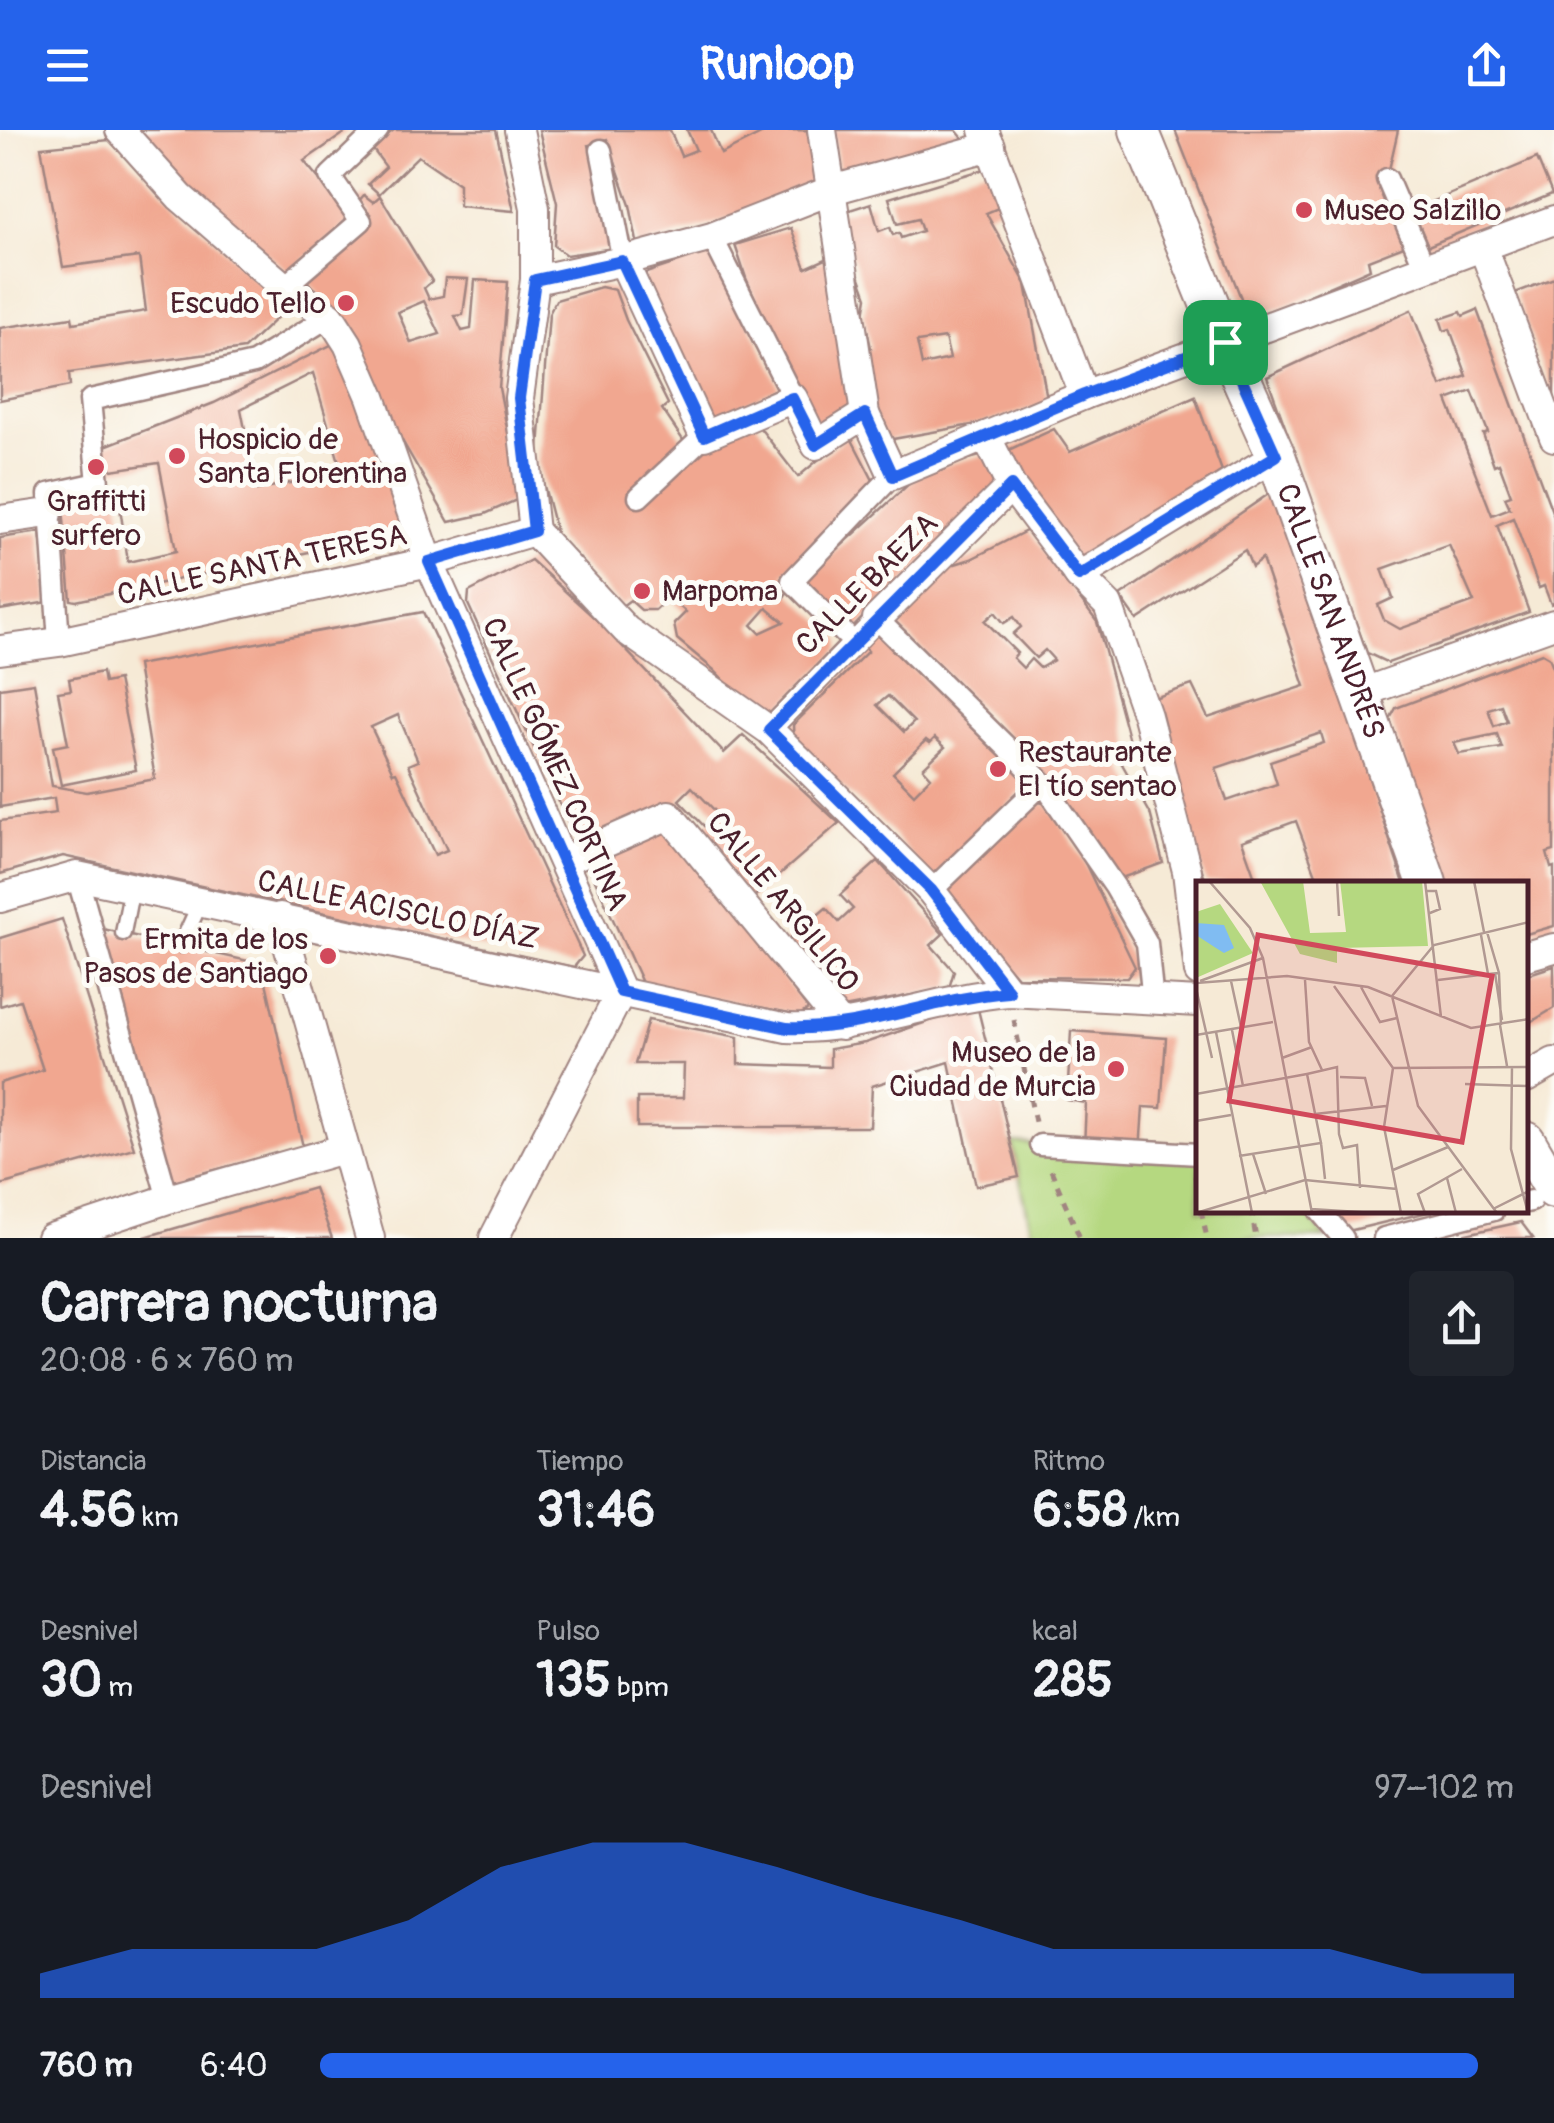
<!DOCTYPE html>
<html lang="es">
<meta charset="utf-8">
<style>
body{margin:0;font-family:Pangolin,sans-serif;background:#20242c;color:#f1f3f6;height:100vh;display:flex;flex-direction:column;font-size:38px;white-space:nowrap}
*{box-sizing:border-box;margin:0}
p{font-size:32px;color:#9ea1a6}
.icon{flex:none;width:55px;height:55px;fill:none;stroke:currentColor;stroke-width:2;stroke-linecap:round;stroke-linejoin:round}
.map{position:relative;height:1108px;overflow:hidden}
.sheet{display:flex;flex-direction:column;background:#171b24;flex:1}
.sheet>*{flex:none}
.pin{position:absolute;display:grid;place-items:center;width:85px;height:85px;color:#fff;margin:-42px;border-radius:20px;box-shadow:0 5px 15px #0006}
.round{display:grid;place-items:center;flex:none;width:105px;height:105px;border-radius:10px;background:#20242c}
.headline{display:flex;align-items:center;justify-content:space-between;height:170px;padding:0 40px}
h1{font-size:55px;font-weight:700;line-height:75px}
.stats{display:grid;grid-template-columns:repeat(3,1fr);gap:15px;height:170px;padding:10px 40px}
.stats div{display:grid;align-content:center}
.stats b{font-size:50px;font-weight:700}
.stats small{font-size:28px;font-weight:400}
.stats p{font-size:28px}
.chart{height:280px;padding:20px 40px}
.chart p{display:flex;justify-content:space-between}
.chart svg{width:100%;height:180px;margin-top:10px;fill:#2563eb;opacity:.7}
ul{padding:0 40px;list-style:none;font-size:32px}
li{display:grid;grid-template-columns:160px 120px 1fr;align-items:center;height:75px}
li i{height:25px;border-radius:12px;background:#2563eb}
header{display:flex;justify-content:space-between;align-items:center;height:130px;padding:0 40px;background:#2563eb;color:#fff;font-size:45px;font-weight:700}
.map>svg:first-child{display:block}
</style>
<header><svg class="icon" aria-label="menu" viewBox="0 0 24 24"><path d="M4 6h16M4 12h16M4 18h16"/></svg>Runloop<svg class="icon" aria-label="share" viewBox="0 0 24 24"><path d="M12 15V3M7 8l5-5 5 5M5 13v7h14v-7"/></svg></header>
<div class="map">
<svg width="1554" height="1108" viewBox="0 0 1554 1108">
<rect width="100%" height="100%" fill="#fdfcf7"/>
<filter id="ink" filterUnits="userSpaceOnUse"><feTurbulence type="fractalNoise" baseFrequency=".01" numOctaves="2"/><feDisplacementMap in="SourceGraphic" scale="20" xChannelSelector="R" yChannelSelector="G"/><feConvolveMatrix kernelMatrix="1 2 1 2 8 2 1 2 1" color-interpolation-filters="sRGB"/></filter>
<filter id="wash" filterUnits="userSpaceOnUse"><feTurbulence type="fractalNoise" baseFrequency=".0048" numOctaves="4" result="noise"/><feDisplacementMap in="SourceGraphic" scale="40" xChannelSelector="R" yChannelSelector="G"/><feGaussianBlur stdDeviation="2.25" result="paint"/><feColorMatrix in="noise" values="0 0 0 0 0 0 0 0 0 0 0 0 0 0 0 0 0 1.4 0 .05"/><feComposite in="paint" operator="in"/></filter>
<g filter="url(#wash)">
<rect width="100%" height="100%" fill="#f6ead6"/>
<!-- green -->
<path fill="#b5d880" stroke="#807c56" stroke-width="2.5" d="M1012 1013 1199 1024V1080L1304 1081 1326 1108H1033Z"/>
<g id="blocks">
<!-- building -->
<g fill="#f1a790" fill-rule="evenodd">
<path d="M133 0H349L304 31 353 90 289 142 189 61Z"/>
<path d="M394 0H496L514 81 459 76V54L418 26 379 64 368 54 386 37 371 17Z"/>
<path d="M539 0H670L681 26 696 20 687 0H711L721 24 767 1 807 0 821 52 819 61 638 117 630 75 607 9 589 15 614 118 566 125 554 116 557 73Z"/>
<path d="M833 0H956L966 12 840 49Z"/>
<path d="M1175 0H1398L1387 49 1414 112 1368 130 1370 139 1250 191Z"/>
<path d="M109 10 286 179 244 219 69 243 70 256 0 270V198L72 187 73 193 146 181 139 127 63 137 41 17Z"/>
<path d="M1537 28 1552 64 1428 116 1413 80Z"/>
<path d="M988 38 1003 76 986 83 1026 154 1048 274 983 293 887 310 869 278 862 221 871 218 864 185 867 167 837 84 871 73 879 101 890 97 893 105 899 103 901 108 922 101 918 89 897 94 889 68ZM945 208 950 229 922 235 917 212Z"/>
<path d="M364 65 373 72 380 66 432 151 424 158 429 169 443 166 445 148 468 149 463 185 455 186 462 201 471 199 475 150 508 152 499 258 521 368 485 384 449 392 392 293 350 203 304 147 371 84 358 72ZM424 171 440 204 411 213 398 182Z"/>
<path d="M791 98 806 138 826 129 833 135 856 278 818 299 783 231 746 148 735 115Z"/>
<path d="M715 120 779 257 714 290 701 284 641 155 646 143Z"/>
<path d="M1554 148V268L1515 163Z"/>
<path d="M601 157 615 160 626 190 668 274 662 279 687 316 753 289 798 347 849 304 877 358 784 444 787 447 773 461 782 470 788 461 841 510 840 519 770 588 745 572 714 540 677 509 674 494 686 482 669 467 655 480H641L630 470 622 476 558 410 538 332 549 184 556 170ZM767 478 784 492 760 503 752 495Z"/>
<path d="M1411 180 1441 256 1467 246 1450 199 1444 201 1440 189 1461 182 1463 186 1477 180 1554 387V473L1551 474 1544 456 1539 458 1513 388 1497 395 1529 482 1388 533 1367 523 1267 247ZM1472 261 1488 302 1483 304 1494 335 1499 333 1511 365 1505 367 1510 378 1492 385 1447 270ZM1449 415 1474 472 1400 499 1384 490 1378 475 1393 468 1382 439Z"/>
<path d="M335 213 366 280 404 402 76 471 71 470 62 366 117 357 128 432 176 421 159 333 112 340 100 318 214 273ZM313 243 342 342 257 360 241 279Z"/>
<path d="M1195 267 1222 341 1079 434 1004 322 1054 299 1070 322Z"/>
<path d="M984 325 1004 353 856 501 803 451 923 341Z"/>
<path d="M1273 361 1404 753H1294L1316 744 1296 691 1242 711 1257 753H1206L1151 569 1192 555 1208 588 1305 556 1262 429 1252 437 1245 420 1137 490 1120 466ZM1321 603 1324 613 1270 631 1277 654 1227 671 1216 638Z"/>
<path d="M1028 400 1097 492 1131 618 1118 627 1150 683 1163 733 1116 750 1027 625 893 490 950 430 955 434 971 429ZM995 482 1004 493 1014 487 1021 497 1013 504 1036 528 1045 520 1054 530 1040 538 1031 529 1023 538 1013 528 1017 523 985 491Z"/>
<path d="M40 402 48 472 0 480V408Z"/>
<path d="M531 430 600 493 724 623 743 605 839 693 748 772 670 680 580 718 468 474 469 462ZM692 657 718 684 704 696 679 670Z"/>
<path d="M423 482 583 826 574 837 63 726 0 744V691L56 683 54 668 0 677V558L34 553 52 656 87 662 155 649 137 535ZM398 585 418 631 408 635 447 720 435 725 396 642 393 643 371 597Z"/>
<path d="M878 504 1031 652 933 751 884 694 794 615 793 595 868 521 865 518ZM888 566 914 592 904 602 877 575ZM935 608 945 617 923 638 931 647 914 664 893 643 926 610 930 613Z"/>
<path d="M1542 523 1549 527 1554 539V721L1547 723 1551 738 1554 737V796L1526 804V753H1445L1390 589 1396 578ZM1501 575 1507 591 1494 596 1488 579ZM1497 604 1502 618 1459 624 1454 613Z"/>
<path d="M102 542 104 553 118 550 136 640 61 655 53 617 68 614 58 562 71 560 69 549Z"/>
<path d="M1033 671 1048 674 1084 731 1135 837 1127 848 1017 847 942 760Z"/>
<path d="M664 695 808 879 800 885 643 855 585 728Z"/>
<path d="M878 731 943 804 931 815 954 841 949 858 833 880 783 814 826 778 839 792 853 779 840 765Z"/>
<path d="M62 789 134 1018 0 1055V953L43 940 20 870 0 876V808Z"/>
<path d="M103 799 262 834 303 1017 169 1052 97 809Z"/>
<path d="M1554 836V878L1526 895V845Z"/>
<path d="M977 875 1019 1047 976 1056 949 932 872 956 870 997H637V968H683L684 934H635L648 890 738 907V934L830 937V919L865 913Z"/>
<path d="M1071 901 1166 908 1161 978 1143 977 1140 1021 1084 1017 1086 973 1067 970Z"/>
<path d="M314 1058 332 1108H145V1107Z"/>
<path d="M1331 1080H1428V1082L1348 1101Z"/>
<path d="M1521 1092 1533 1108H1457V1106Z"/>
</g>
</g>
</g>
<g filter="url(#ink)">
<use href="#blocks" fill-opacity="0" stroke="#a08480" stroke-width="2.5"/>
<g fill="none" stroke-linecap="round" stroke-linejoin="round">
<defs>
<g id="service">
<path d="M123 803 132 757"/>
<path d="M181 815 201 771"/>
</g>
<g id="pedestrian">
<path d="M601 20 623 131"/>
<path d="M1387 49 1425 138"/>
<path d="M712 107 793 268"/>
<path d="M284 157 361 91 330 46 378 0"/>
<path d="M639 367 704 306"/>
<path d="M59 512 49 364 98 353 90 270 254 233 330 186"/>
<path d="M854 513 792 451 893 345"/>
<path d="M769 600 877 489 1043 653 1115 757 1147 813 1153 872"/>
<path d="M77 746 168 1069"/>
<path d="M931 761 1043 653"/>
<path d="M1040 1015 1199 1024"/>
<path d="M1526 1072 1531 1071"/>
<path d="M1319 1080 1343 1108"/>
<path d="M1384 1108 1494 1080"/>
</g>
<g id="minor">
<path d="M120 0 180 67 284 157 330 186 348 214 371 267 429 432 621 862"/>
<path d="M519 0 535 78V150L519 268 534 401"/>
<path d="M822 0 865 284 893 345 1084 265"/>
<path d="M984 0 1084 265 1554 90"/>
<path d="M1483 117 1554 307"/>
<path d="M623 131 704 306 793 268 816 315 865 284"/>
<path d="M535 150 623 131 712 107 832 60 991 16"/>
<path d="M986 306 1011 356 1079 446 1108 475 1147 586 1187 741 1199 842"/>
<path d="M0 390 48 383"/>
<path d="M534 401 626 500 769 600 931 761 1009 862"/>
<path d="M1079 446 1276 326"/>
<path d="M877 489 1011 356"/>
<path d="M0 520 59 512 429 432 534 401"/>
<path d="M1361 563 1554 494"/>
<path d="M564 731 669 685 842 896"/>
<path d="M0 768 77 746 787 898C863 901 934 868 1009 862L1199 872"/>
<path d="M280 787 370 1108"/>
<path d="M1526 826 1554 818"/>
<path d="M1526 948 1554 932"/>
<path d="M51 1108 168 1069 343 1019"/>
<path d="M494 1108 621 862"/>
</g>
<g id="secondary">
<path id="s1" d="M1139 0 1225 212 1276 326 1427 753"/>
<path d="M1526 1011 1554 1059"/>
</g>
</defs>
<!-- service casing -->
<use href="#service" stroke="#a08480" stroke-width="19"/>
<!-- pedestrian casing -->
<use href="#pedestrian" stroke="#a08480" stroke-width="25"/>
<!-- minor casing -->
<use href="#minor" stroke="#a08480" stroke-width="32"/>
<!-- secondary casing -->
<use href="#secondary" stroke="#a08480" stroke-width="42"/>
<!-- path -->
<g stroke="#a08480" stroke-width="5" stroke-dasharray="8 8" stroke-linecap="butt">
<path d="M1014 890 1035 992"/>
<path d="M1051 1040 1080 1108"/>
<path d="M1195 1046 1199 1068"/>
<path d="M1201 1080 1207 1108"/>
<path d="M1251 1080 1256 1108"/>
</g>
<!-- service -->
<use href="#service" stroke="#fff" stroke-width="14"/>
<!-- pedestrian -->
<use href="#pedestrian" stroke="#fff" stroke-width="20"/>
<!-- minor -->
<use href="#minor" stroke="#fff" stroke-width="28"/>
<!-- secondary -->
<use href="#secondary" stroke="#fff" stroke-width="38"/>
</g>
</g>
<g fill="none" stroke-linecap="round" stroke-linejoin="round" filter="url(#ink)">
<defs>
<path id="route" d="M622 131 704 306 792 268 816 315 865 284 893 346 1084 265 1225 212 1276 326 1079 446 1011 356 769 600 931 760 1009 862C934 868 863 901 787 898L621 862 429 432 534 401 519 268 535 150Z"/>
</defs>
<!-- route casing -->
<use href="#route" stroke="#fff" stroke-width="20"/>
<!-- route -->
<use href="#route" stroke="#2563eb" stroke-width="12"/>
</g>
<!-- markers -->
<g fill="#d1495b" stroke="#fdfcf7" stroke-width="4">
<circle cx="1304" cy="80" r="10"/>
<circle cx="346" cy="173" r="10"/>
<circle cx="177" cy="326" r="10"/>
<circle cx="96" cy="337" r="10"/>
<circle cx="642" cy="461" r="10"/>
<circle cx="998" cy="639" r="10"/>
<circle cx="328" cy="826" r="10"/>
<circle cx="1116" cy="939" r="10"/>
</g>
<g text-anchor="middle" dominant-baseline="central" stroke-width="10" stroke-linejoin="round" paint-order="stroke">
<!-- poi labels -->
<g font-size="30" fill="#4a1f2b" stroke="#fdfcf7" text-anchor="start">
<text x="1324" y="80">Museo Salzillo</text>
<text x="326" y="173" text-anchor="end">Escudo Tello</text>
<text x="197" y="309">Hospicio de<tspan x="197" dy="34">Santa Florentina</tspan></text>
<text x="96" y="371" text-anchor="middle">Graffitti<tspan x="96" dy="34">surfero</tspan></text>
<text x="662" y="461">Marpoma</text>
<text x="1018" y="622">Restaurante<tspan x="1018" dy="34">El tío sentao</tspan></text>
<text x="308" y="809" text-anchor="end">Ermita de los<tspan x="308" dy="34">Pasos de Santiago</tspan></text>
<text x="1096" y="922" text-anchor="end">Museo de la<tspan x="1096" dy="34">Ciudad de Murcia</tspan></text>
</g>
<!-- street labels -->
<g font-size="30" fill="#4a1f2b" stroke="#fdfcf7">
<text transform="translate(262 435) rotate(-12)">CALLE SANTA TERESA</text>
<text transform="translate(867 454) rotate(-45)">CALLE BAEZA</text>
<text stroke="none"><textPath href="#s1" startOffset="518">CALLE SAN ANDRÉS</textPath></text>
<text transform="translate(555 634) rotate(66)">CALLE GÓMEZ CORTINA</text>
<text transform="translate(783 772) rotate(51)">CALLE ARGILICO</text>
<text transform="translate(398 780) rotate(12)">CALLE ACISCLO DÍAZ</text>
</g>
</g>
<!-- overview -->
<g transform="translate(1196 751)">
<rect width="332" height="332" fill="#f6ead6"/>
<path d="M64 0H107L114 52 150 51 144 0H226L232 65 141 67V82L104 73ZM24 23 57 72 0 97V31Z" fill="#b5d880"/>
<path d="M0 42 28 44 38 67 28 72 20 67 0 54Z" fill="#80bcf2"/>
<path fill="none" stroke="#b19992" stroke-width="2.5" d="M13 0 54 47 67 77 116 332M141 0 143 35M229 0 245 136M278 0 288 51M231 10H240L244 28 234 32M291 51 303 92 305 144M285 54 292 93 303 92M299 92 306 139M109 99 113 161 126 189M242 99 292 93M4 100 67 77M35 100 45 146M0 102 91 95 172 106 275 147 333 138M138 105 197 187M165 106 184 141 201 137M0 107 16 177M196 115 222 225 301 332M196 115 238 64 333 41M304 144 311 185M36 149 47 205M20 151 56 332M0 154 77 141M86 177 116 166M316 185 315 268 332 332M197 187 188 246 205 332M197 187 333 186M111 193 141 186 143 253 147 267 161 264 164 307M144 196 169 197 176 225M269 203 333 205M0 213 111 193 125 262 43 275M119 233 190 225M0 240 35 234M125 262 129 298M57 273 70 313M197 289 252 266M251 297 260 332M115 328 179 332M297 328 333 310M0 332 109 299 201 308M229 332 222 313 266 288"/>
<path fill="#d1495b" fill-opacity="0.15" stroke="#d1495b" stroke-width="5" d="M62 54 296 95 266 261 33 220Z"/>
<rect width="332" height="332" fill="none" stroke="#4a1f2b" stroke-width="5"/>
</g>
</svg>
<div class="pin" style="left:1225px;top:212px;background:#1e9e55"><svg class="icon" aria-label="arrive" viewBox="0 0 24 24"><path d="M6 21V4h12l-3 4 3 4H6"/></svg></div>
</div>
<section class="sheet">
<div class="headline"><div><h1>Carrera nocturna</h1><p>20:08 · 6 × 760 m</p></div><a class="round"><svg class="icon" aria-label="share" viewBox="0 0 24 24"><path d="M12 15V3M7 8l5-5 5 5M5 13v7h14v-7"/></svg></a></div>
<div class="stats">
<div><p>Distancia</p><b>4.56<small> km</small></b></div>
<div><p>Tiempo</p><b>31:46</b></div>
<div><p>Ritmo</p><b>6:58<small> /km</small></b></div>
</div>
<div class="stats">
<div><p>Desnivel</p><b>30<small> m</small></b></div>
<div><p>Pulso</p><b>135<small> bpm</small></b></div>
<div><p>kcal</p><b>285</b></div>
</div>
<div class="chart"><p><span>Desnivel</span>97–102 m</p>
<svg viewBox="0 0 160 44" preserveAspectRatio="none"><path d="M0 44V38L10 32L20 32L30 32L40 25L50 12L60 6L70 6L80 12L90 19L100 25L110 32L120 32L130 32L140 32L150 38L160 38V44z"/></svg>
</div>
<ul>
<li><b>760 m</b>6:40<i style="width:97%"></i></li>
</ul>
</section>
